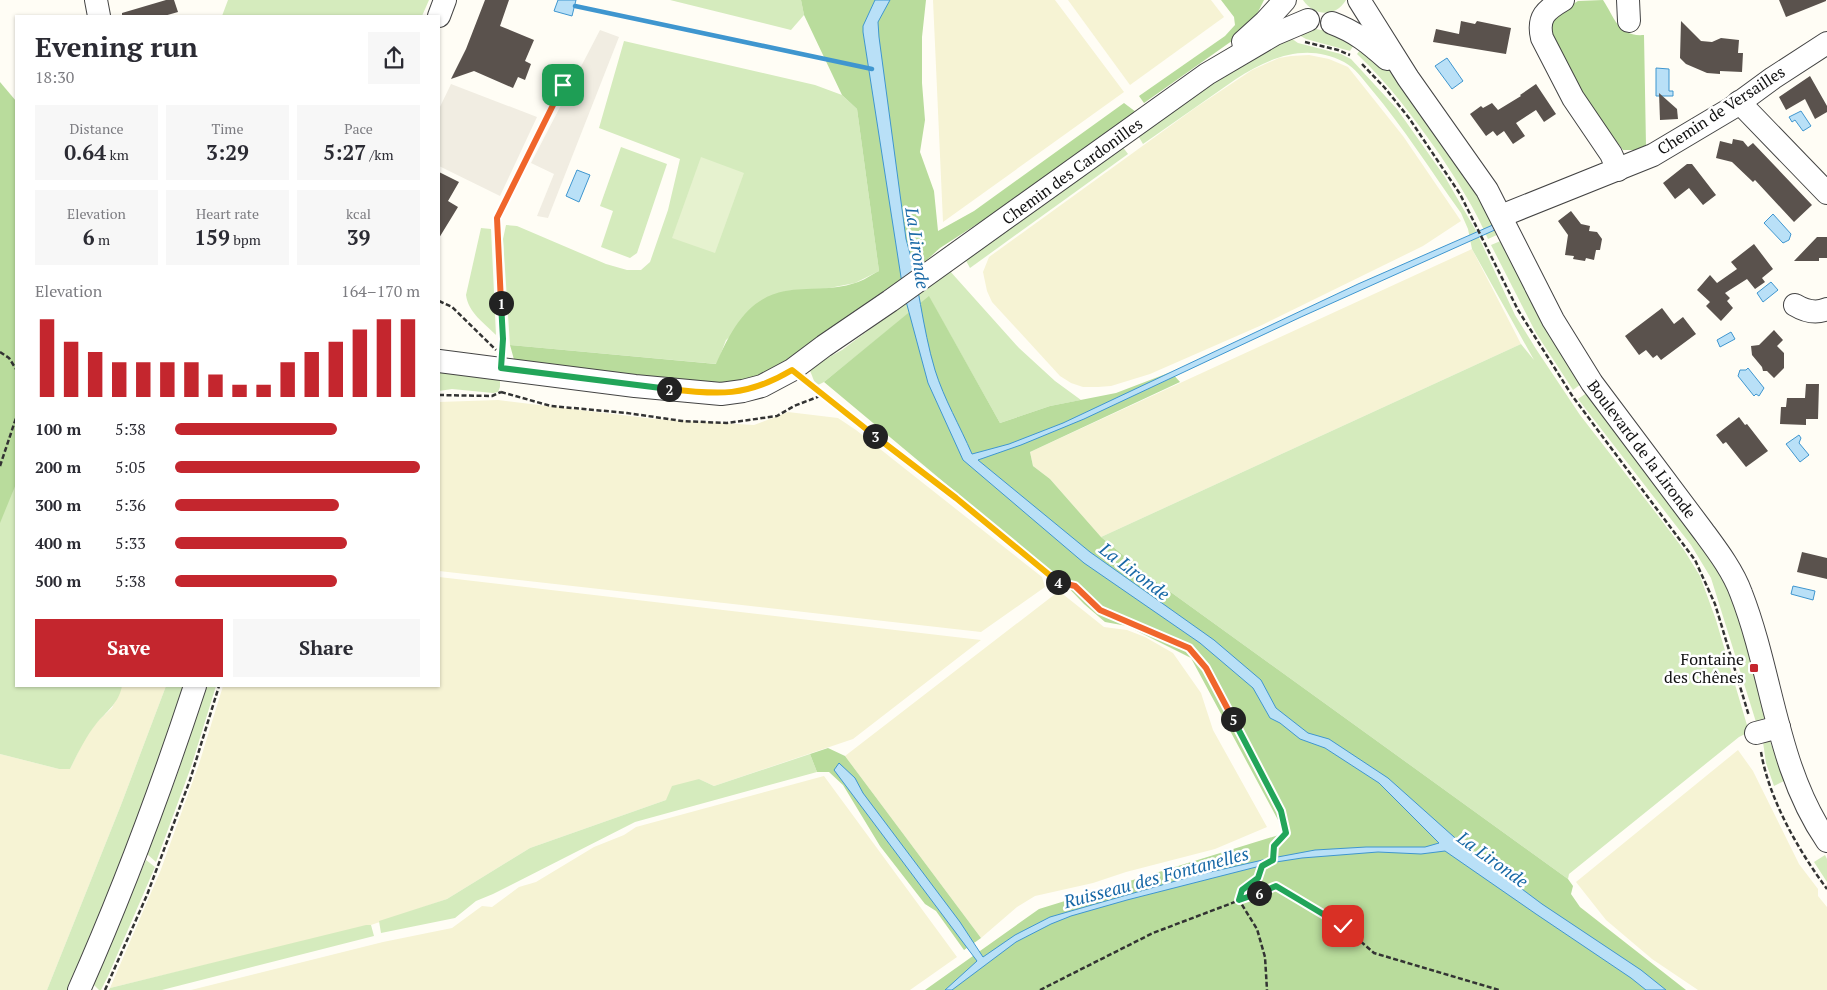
<!DOCTYPE html>
<meta charset="utf-8">
<style>
body{margin:0;font-family:"PT Serif",serif;background:#f7f7f7;color:#2b2b33;height:100vh;display:flex;flex-direction:column;font-size:19px;white-space:nowrap}
*{box-sizing:border-box;margin:0}
p{font-size:16px;color:#7c7c81}
.icon{flex:none;width:28px;height:28px;fill:none;stroke:currentColor;stroke-width:2;stroke-linecap:round;stroke-linejoin:round}
.map{position:relative;flex:1;overflow:hidden}
.sheet{position:absolute;left:15px;top:15px;width:425px;height:672px;display:flex;flex-direction:column;background:#fff;border-radius:0px;box-shadow:0 1px 4px #0004}
.sheet>*{flex:none}
.pin{position:absolute;display:grid;place-items:center;width:42px;height:42px;color:#fff;margin:-21px;border-radius:10px;box-shadow:0 2px 8px #0006}
.km{position:absolute;width:25px;height:25px;margin:-12px;border-radius:50%;background:#222;color:#fff;font-size:14px;line-height:25px;text-align:center}
.round{display:grid;place-items:center;flex:none;width:52px;height:52px;border-radius:0px;background:#f7f7f7}
.overview{display:flex;align-items:center;justify-content:space-between;height:85px;padding:0 20px}
h1{font-size:28px;font-weight:700;line-height:38px}
.figures{display:grid;grid-template-columns:repeat(3,1fr);gap:8px;height:85px;padding:5px 20px}
.figures div{display:grid;align-content:center;border-radius:0px;background:#f7f7f7;text-align:center}
.figures b{font-size:21px;font-weight:700}
.figures small{font-size:14px;font-weight:400}
.figures p{font-size:14px}
.chart{height:140px;padding:10px 20px}
.chart p{display:flex;justify-content:space-between}
.chart svg{width:100%;height:90px;margin-top:5px;stroke:#c4262e;stroke-width:6}
.button{display:flex;gap:10px;margin-top:auto;padding:10px 20px}
.button a{flex:1;height:58px;border-radius:0px;background:#c4262e;color:#fff;font-size:20px;font-weight:700;line-height:58px;text-align:center}
.button a+a{background:#f7f7f7;color:#2b2b33}
ul{padding:0 20px;list-style:none;font-size:16px}
li{display:grid;grid-template-columns:80px 60px 1fr;align-items:center;height:38px}
li i{height:12px;border-radius:6px;background:#c4262e}
.map>svg:first-child{display:block}
</style>
<div class="map">
<svg width="1827" height="990" viewBox="0 0 1827 990">
<rect width="100%" height="100%" fill="#fffdf5"/>
<!-- farmland -->
<g fill="#f6f3d4">
<path d="M933 0H1055L1124 92 943 222Z"/>
<path d="M1068 0H1211L1224 17 1130 85Z"/>
<path d="M1309 55 1329 59 1348 67 1403 136 1461 221 1423 246 1262 325 1150 374 1111 386 1098 387H1083L1071 383 1060 376 992 302 987 291 983 272 989 257 1195 108 1252 70 1279 58 1291 56Z"/>
<path d="M1472 249 1521 344 1101 537 1050 479 1033 466 1030 452Z"/>
<path d="M498 400 655 419 754 425 788 412 838 418 856 430 1042 577 1045 587 981 632 439 571V402Z"/>
<path d="M439 577 981 640 853 739 714 786 699 779 666 800 530 848 447 899 371 925 110 988 160 872 199 764 223 686H439Z"/>
<path d="M1059 591 1104 627 1127 630 1145 637 1173 653 1201 693 1213 730 1267 827 1215 849 1126 872 1093 883 1035 896 1017 907 981 938 845 756Z"/>
<path d="M122 686H166L121 805 47 990H0V754L59 769H70L83 742 96 723 112 708Z"/>
<path d="M1738 750 1753 771 1799 864 1818 889V896L1827 907V990H1698L1652 959 1606 920 1576 882Z"/>
<path d="M824 776 957 957 910 990H191L383 942 452 928 482 906 492 907 519 887 536 882 594 847 624 835 636 827Z"/>
</g>
<!-- green -->
<g fill="#d5ebbd">
<path d="M228 0H429L422 16H222Z"/>
<path d="M670 0H801L804 15 791 30Z"/>
<path d="M1303 0H1346C1335 18 1314 16 1303 0Z"/>
<path d="M1306 27 1321 30H1328L1357 40 1350 51 1306 39 1299 35Z"/>
<path d="M1288 36 1298 43 1341 54 1351 59 1397 109 1445 177 1475 229 1515 315 1536 349 1580 415 1656 513 1684 550 1700 576 1716 620 1749 732 1739 737 1569 874 1568 879 1154 580 1101 537 1521 344 1534 360 1472 249 1468 229 1461 213C1431 171 1404 128 1371 89 1363 79 1355 68 1344 62 1305 42 1269 58 1236 79L1143 144 1137 134 1198 91Z"/>
<path d="M624 41 815 85 842 95 857 109 879 271 855 283 819 290 785 291 726 340 717 364 510 345 503 239 506 225 517 226 606 264 627 270H641L650 262 668 210 680 159 599 128Z"/>
<path d="M1364 45 1382 61 1422 115 1480 196 1499 234 1488 239C1475 209 1458 182 1440 155 1414 118 1390 85 1357 54Z"/>
<path d="M1122 146 1128 154 970 268 964 257Z"/>
<path d="M621 147 667 164 637 253 630 258 601 247 613 211 600 206Z"/>
<path d="M481 228 491 229 496 335C484 323 468 312 466 295Z"/>
<path d="M1503 240 1581 384 1573 390 1536 333 1491 245Z"/>
<path d="M949 270 1019 348 1055 381 1081 400 1050 406 1000 423 929 297 824 382 816 386 809 368 842 350Z"/>
<path d="M439 369 500 378V387L498 392 493 393 452 389 439 391Z"/>
<path d="M1588 392 1683 517 1732 592 1748 644 1753 672 1755 673 1769 718 1756 722 1711 578 1691 545 1578 399Z"/>
<path d="M16 466V686H122C119 703 106 712 96 724 85 738 78 753 70 769H59L0 754V511Z"/>
<path d="M166 686H185L132 836 67 990H47L121 805Z"/>
<path d="M207 686H216L191 767 156 862 147 854 177 775Z"/>
<path d="M1770 741 1784 781 1774 786 1766 763 1763 742Z"/>
<path d="M810 754 817 772 635 822 493 894 476 901 455 918 381 933 379 921 447 899 530 848 666 800 672 786 699 779 714 786Z"/>
<path d="M1825 855 1827 859V882L1814 862Z"/>
<path d="M146 860 155 867 108 976 101 990H99L94 985V979Z"/>
<path d="M366 925H371L374 936 162 990H109L110 988Z"/>
</g>
<!-- forest -->
<g fill="#b9dc9c">
<path d="M801 0H926L922 37V83L925 120 920 152 934 191 938 231 974 211 1124 103 1136 112 1070 158 1028 191 940 248 919 267 794 357 745 387 516 367 510 345 716 364C730 332 747 298 785 291 808 287 832 291 855 283 863 281 871 275 879 271L857 109 842 95 804 15Z"/>
<path d="M1221 0H1264L1254 20 1236 38 1144 103 1139 96 1225 36 1235 25 1234 17Z"/>
<path d="M1603 0C1615 18 1618 37 1644 35L1646 146 1637 150H1623L1568 76 1547 32 1552 17 1578 1Z"/>
<path d="M0 82 16 101V484L0 523Z"/>
<path d="M929 296 1000 423 1050 406 1116 393 1171 372 1180 382 1030 452 1033 466 1050 479 1101 537 1154 580 1568 879 1573 886 1571 894 1580 907 1686 990H925L1039 909 1285 833 1191 658 1127 626 1105 622 1084 604 1061 580 824 382Z"/>
<path d="M828 748 845 756 981 938 964 950 936 911 925 904 880 846 843 785 829 772H817L810 754Z"/>
</g>
<!-- pitch -->
<path fill="#e6f2cf" d="M701 157 744 173 715 253 672 238Z"/>
<!-- plaza -->
<g fill="#f1ede2">
<path d="M600 30 619 37 548 218 537 216 554 174 531 163Z"/>
<path d="M451 84 537 117 500 196 439 166V109Z"/>
</g>
<!-- water -->
<g fill="#b9e0f7" stroke="#3f96cf">
<path d="M558 0H576L572 16 554 11Z"/>
<path d="M875 0H890L878 22 879 37 906 239C919 282 922 327 935 370 944 399 960 426 972 454L1009 444 1063 423 1358 284 1495 224 1497 229 1301 317 1084 419 1021 445 978 460 1090 552 1214 640 1261 680 1276 708 1308 733 1329 739 1388 778 1463 845 1542 904 1641 970 1666 990H1646L1631 978 1536 914 1445 851 1421 854 1378 852 1302 858 1276 862 1127 900 1071 916 1051 924 1016 942 952 990H945L977 961 834 770 839 763 855 778 863 793 960 922 983 957 1015 935 1050 917 1193 876 1267 859 1315 850 1366 847H1425L1439 843 1379 783 1325 748 1300 739 1280 723 1270 718 1253 688 1200 643 1084 563 963 460 928 383 903 290 863 32V26Z"/>
<path d="M1447 58 1463 81 1452 89 1435 66Z"/>
<path d="M1656 68 1669 69V91H1673V96H1656Z"/>
<path d="M1801 111 1811 126 1803 131 1795 120 1792 122 1789 117Z"/>
<path d="M577 170 590 175 579 202 566 196Z"/>
<path d="M1773 214 1791 234 1789 240 1783 243 1764 223Z"/>
<path d="M1771 282 1778 290 1763 302 1757 293Z"/>
<path d="M1731 332 1735 339 1720 347 1717 340Z"/>
<path d="M1748 368 1764 388 1759 396 1756 394 1754 396 1738 376 1740 370H1746Z"/>
<path d="M1799 435 1801 438 1799 443 1809 455 1800 462 1786 444Z"/>
<path d="M1793 586 1815 591 1813 600 1791 594Z"/>
</g>
<g fill="none" stroke-linecap="round" stroke-linejoin="round">
<!-- stream -->
<path stroke="#3f96cf" stroke-width="4.5" d="M575 6 872 69"/>
</g>
<!-- building -->
<g fill="#5a524d">
<path d="M166 0H174L178 12 164 16H122V13Z"/>
<path d="M485 0H509L500 26 534 40 525 61 531 64 525 80 518 77 513 88 474 71 451 79 466 49Z"/>
<path d="M1779 0H1826V1L1786 17Z"/>
<path d="M1461 21 1475 24 1477 21 1511 28 1506 54 1433 42 1436 29 1459 34Z"/>
<path d="M1681 21 1701 41 1712 42 1721 38 1739 40 1738 53H1743L1742 72 1720 71V74L1707 73 1686 64 1680 58Z"/>
<path d="M1810 76 1827 106V112L1815 119 1805 99 1786 110 1779 97Z"/>
<path d="M1536 84 1556 114 1544 122 1536 110 1516 123 1525 136 1513 144 1504 131 1497 136 1493 131 1486 136 1470 114 1481 106 1483 108 1492 103 1498 110 1521 96 1520 95Z"/>
<path d="M1659 93 1677 109 1678 119 1660 120Z"/>
<path d="M1733 139 1743 141 1748 147 1753 143 1812 205 1794 222 1755 180 1753 182 1732 162 1716 158 1720 141 1732 144Z"/>
<path d="M1687 164H1692L1716 195 1703 205 1689 188 1675 199 1663 183Z"/>
<path d="M439 172 459 182 448 201 458 207 439 238Z"/>
<path d="M1571 211 1581 224 1590 226 1589 231 1597 232 1602 239 1600 250H1596L1594 260 1586 258 1585 261 1573 259 1574 256 1565 255 1568 235 1558 221Z"/>
<path d="M1817 237H1827V258H1819V261H1794Z"/>
<path d="M1754 244 1773 269 1762 278 1765 282 1755 289 1747 279 1725 293 1730 298 1727 301 1733 308 1721 321 1706 306 1710 302 1697 290 1710 275 1717 283 1737 269 1731 262Z"/>
<path d="M1662 308 1674 324 1683 317 1696 334 1661 360 1657 355 1653 358 1646 350 1639 355 1625 336Z"/>
<path d="M1774 330 1783 340 1777 346 1784 353V368L1774 378 1767 371H1763L1762 367 1752 355 1751 346 1759 345Z"/>
<path d="M1806 384H1819L1818 419H1806V425L1780 424 1781 407H1786L1787 398H1805Z"/>
<path d="M1739 417 1745 425 1747 424 1768 451 1746 467 1726 442 1723 444 1716 435Z"/>
<path d="M1802 552 1827 558V579L1797 572Z"/>
</g>
<g fill="none" stroke-linecap="round" stroke-linejoin="round">
<defs>
<g id="minor">
<path d="M96 0 99 16"/>
<path d="M1359 0 1408 78 1487 190 1553 320 1592 383 1703 531C1717 550 1733 571 1741 593 1773 675 1776 767 1827 841"/>
<path d="M1563 0C1546 10 1537 17 1542 38L1573 98 1611 154 1618 170"/>
<path d="M1628 0 1629 21"/>
<path d="M439 16 445 0"/>
<path d="M1332 23C1356 32 1369 43 1387 59"/>
<path d="M1243 42 1265 22 1285 0"/>
<path d="M1739 102 1827 193"/>
<path d="M1501 216 1653 155 1732 108 1773 78 1827 43"/>
<path d="M1795 305C1805 311 1816 314 1827 309"/>
<path d="M439 361 635 386 721 394 743 391 762 386 792 370 824 346 890 301 1207 74 1275 34 1308 20"/>
<path d="M1756 733 1779 727"/>
<path d="M79 990C123 891 161 789 195 686"/>
</g>
</defs>
<!-- minor casing -->
<use href="#minor" stroke="#444" stroke-width="24"/>
<!-- path -->
<g stroke="#333" stroke-width="2.5" stroke-dasharray="5 2.5" stroke-linecap="butt">
<path d="M1305 42 1338 50 1350 55"/>
<path d="M1362 64 1385 88 1409 118 1460 194 1518 310 1573 397 1695 560 1715 604 1749 716"/>
<path d="M439 301 452 307 496 350"/>
<path d="M502 351 503 339 497 218 563 85"/>
<path d="M0 352 9 358 16 369"/>
<path d="M807 382 956 498 1059 583 1075 586 1100 610 1189 648 1206 668 1281 811 1286 833 1274 846 1273 860 1262 866 1257 878 1242 891 1239 900 1257 929 1265 957 1267 990"/>
<path d="M501 392 551 406 627 413 682 421 727 423 777 416 794 406 828 393"/>
<path d="M439 395 492 396 501 392"/>
<path d="M0 466 16 418"/>
<path d="M1761 752C1769 799 1798 850 1827 889"/>
<path d="M105 990 147 895 190 780 219 686"/>
<path d="M1040 990 1153 933 1277 886 1343 926 1374 953 1499 990"/>
</g>
<!-- minor -->
<use href="#minor" stroke="#fff" stroke-width="22"/>
</g>
<g fill="none" stroke-linecap="round" stroke-linejoin="round">
<defs>
<path id="split-1" d="M501 303 497 218 563 85"/>
<path id="split-2" d="M501 303 503 339 501 368 669 389"/>
<path id="split-3" d="M669 389C718 395 747 397 792 370L875 436"/>
<path id="split-4" d="M875 436 956 498 1058 582"/>
<path id="split-5" d="M1058 582 1075 586 1100 610 1189 648 1206 668 1233 719"/>
<path id="split-6" d="M1233 719 1281 811 1286 833 1274 846 1273 860 1262 866 1258 878 1242 890 1239 900 1259 893"/>
<path id="split-7" d="M1259 893 1276 886 1343 926"/>
</defs>
<!-- split-1 casing -->
<use href="#split-1" stroke="#fff" stroke-width="10"/>
<!-- split-2 casing -->
<use href="#split-2" stroke="#fff" stroke-width="10"/>
<!-- split-3 casing -->
<use href="#split-3" stroke="#fff" stroke-width="10"/>
<!-- split-4 casing -->
<use href="#split-4" stroke="#fff" stroke-width="10"/>
<!-- split-5 casing -->
<use href="#split-5" stroke="#fff" stroke-width="10"/>
<!-- split-6 casing -->
<use href="#split-6" stroke="#fff" stroke-width="10"/>
<!-- split-7 casing -->
<use href="#split-7" stroke="#fff" stroke-width="10"/>
<!-- split-1 -->
<use href="#split-1" stroke="#f0652b" stroke-width="6"/>
<!-- split-2 -->
<use href="#split-2" stroke="#22a559" stroke-width="6"/>
<!-- split-3 -->
<use href="#split-3" stroke="#f5b400" stroke-width="6"/>
<!-- split-4 -->
<use href="#split-4" stroke="#f5b400" stroke-width="6"/>
<!-- split-5 -->
<use href="#split-5" stroke="#f0652b" stroke-width="6"/>
<!-- split-6 -->
<use href="#split-6" stroke="#22a559" stroke-width="6"/>
<!-- split-7 -->
<use href="#split-7" stroke="#22a559" stroke-width="6"/>
</g>
<!-- markers -->
<rect fill="#c4262e" stroke="#fff" stroke-width="2" x="1749" y="663" width="10" height="10" rx="2.5"/>
<g text-anchor="middle" dominant-baseline="central" stroke-width="5" stroke-linejoin="round" paint-order="stroke">
<!-- street labels -->
<g font-size="16" fill="#111" stroke="#fff">
<text transform="translate(1721 110) rotate(-33)">Chemin de Versailles</text>
<text transform="translate(1072 171) rotate(-36)">Chemin des Cardonilles</text>
<text transform="translate(1642 449) rotate(53)">Boulevard de la Lironde</text>
</g>
<!-- poi labels -->
<g font-size="16" fill="#111" stroke="#fff" text-anchor="end">
<text x="1744" y="659">Fontaine<tspan x="1744" dy="18">des Chênes</tspan></text>
</g>
<!-- water labels -->
<g font-size="18" font-style="italic" fill="#1768a6" stroke="#fff">
<text transform="translate(918 248) rotate(82)">La Lironde</text>
<text transform="translate(1135 571) rotate(37)">La Lironde</text>
<text transform="translate(1493 859) rotate(36)">La Lironde</text>
<text transform="translate(1156 877) rotate(-15)">Ruisseau des Fontanelles</text>
</g>
</g>
</svg>
<div class="pin" style="left:563px;top:85px;background:#1e9e55"><svg class="icon" aria-label="arrive" viewBox="0 0 24 24"><path d="M6 21V4h12l-3 4 3 4H6"/></svg></div>
<div class="pin" style="left:1343px;top:926px;background:#d93025"><svg class="icon" aria-label="check" viewBox="0 0 24 24"><path d="M5 12l5 5 9-10"/></svg></div>
<b class="km" style="left:501px;top:303px">1</b>
<b class="km" style="left:669px;top:389px">2</b>
<b class="km" style="left:875px;top:436px">3</b>
<b class="km" style="left:1058px;top:582px">4</b>
<b class="km" style="left:1233px;top:719px">5</b>
<b class="km" style="left:1259px;top:893px">6</b>
<section class="sheet">
<div class="overview"><div><h1>Evening run</h1><p>18:30</p></div><a class="round"><svg class="icon" aria-label="share" viewBox="0 0 24 24"><path d="M12 15V3M7 8l5-5 5 5M5 13v7h14v-7"/></svg></a></div>
<div class="figures">
<div><p>Distance</p><b>0.64<small> km</small></b></div>
<div><p>Time</p><b>3:29</b></div>
<div><p>Pace</p><b>5:27<small> /km</small></b></div>
</div>
<div class="figures">
<div><p>Elevation</p><b>6<small> m</small></b></div>
<div><p>Heart rate</p><b>159<small> bpm</small></b></div>
<div><p>kcal</p><b>39</b></div>
</div>
<div class="chart"><p><span>Elevation</span>164–170 m</p>
<svg viewBox="0 0 160 44" preserveAspectRatio="none"><path d="M5 44V6M15 44V17M25 44V22M35 44V27M45 44V27M55 44V27M65 44V27M75 44V33M85 44V38M95 44V38M105 44V27M115 44V22M125 44V17M135 44V11M145 44V6M155 44V6"/></svg>
</div>
<ul>
<li><b>100 m</b>5:38<i style="width:66%"></i></li>
<li><b>200 m</b>5:05<i style="width:100%"></i></li>
<li><b>300 m</b>5:36<i style="width:67%"></i></li>
<li><b>400 m</b>5:33<i style="width:70%"></i></li>
<li><b>500 m</b>5:38<i style="width:66%"></i></li>
</ul>
<div class="button"><a>Save</a><a>Share</a></div>
</section>
</div>
